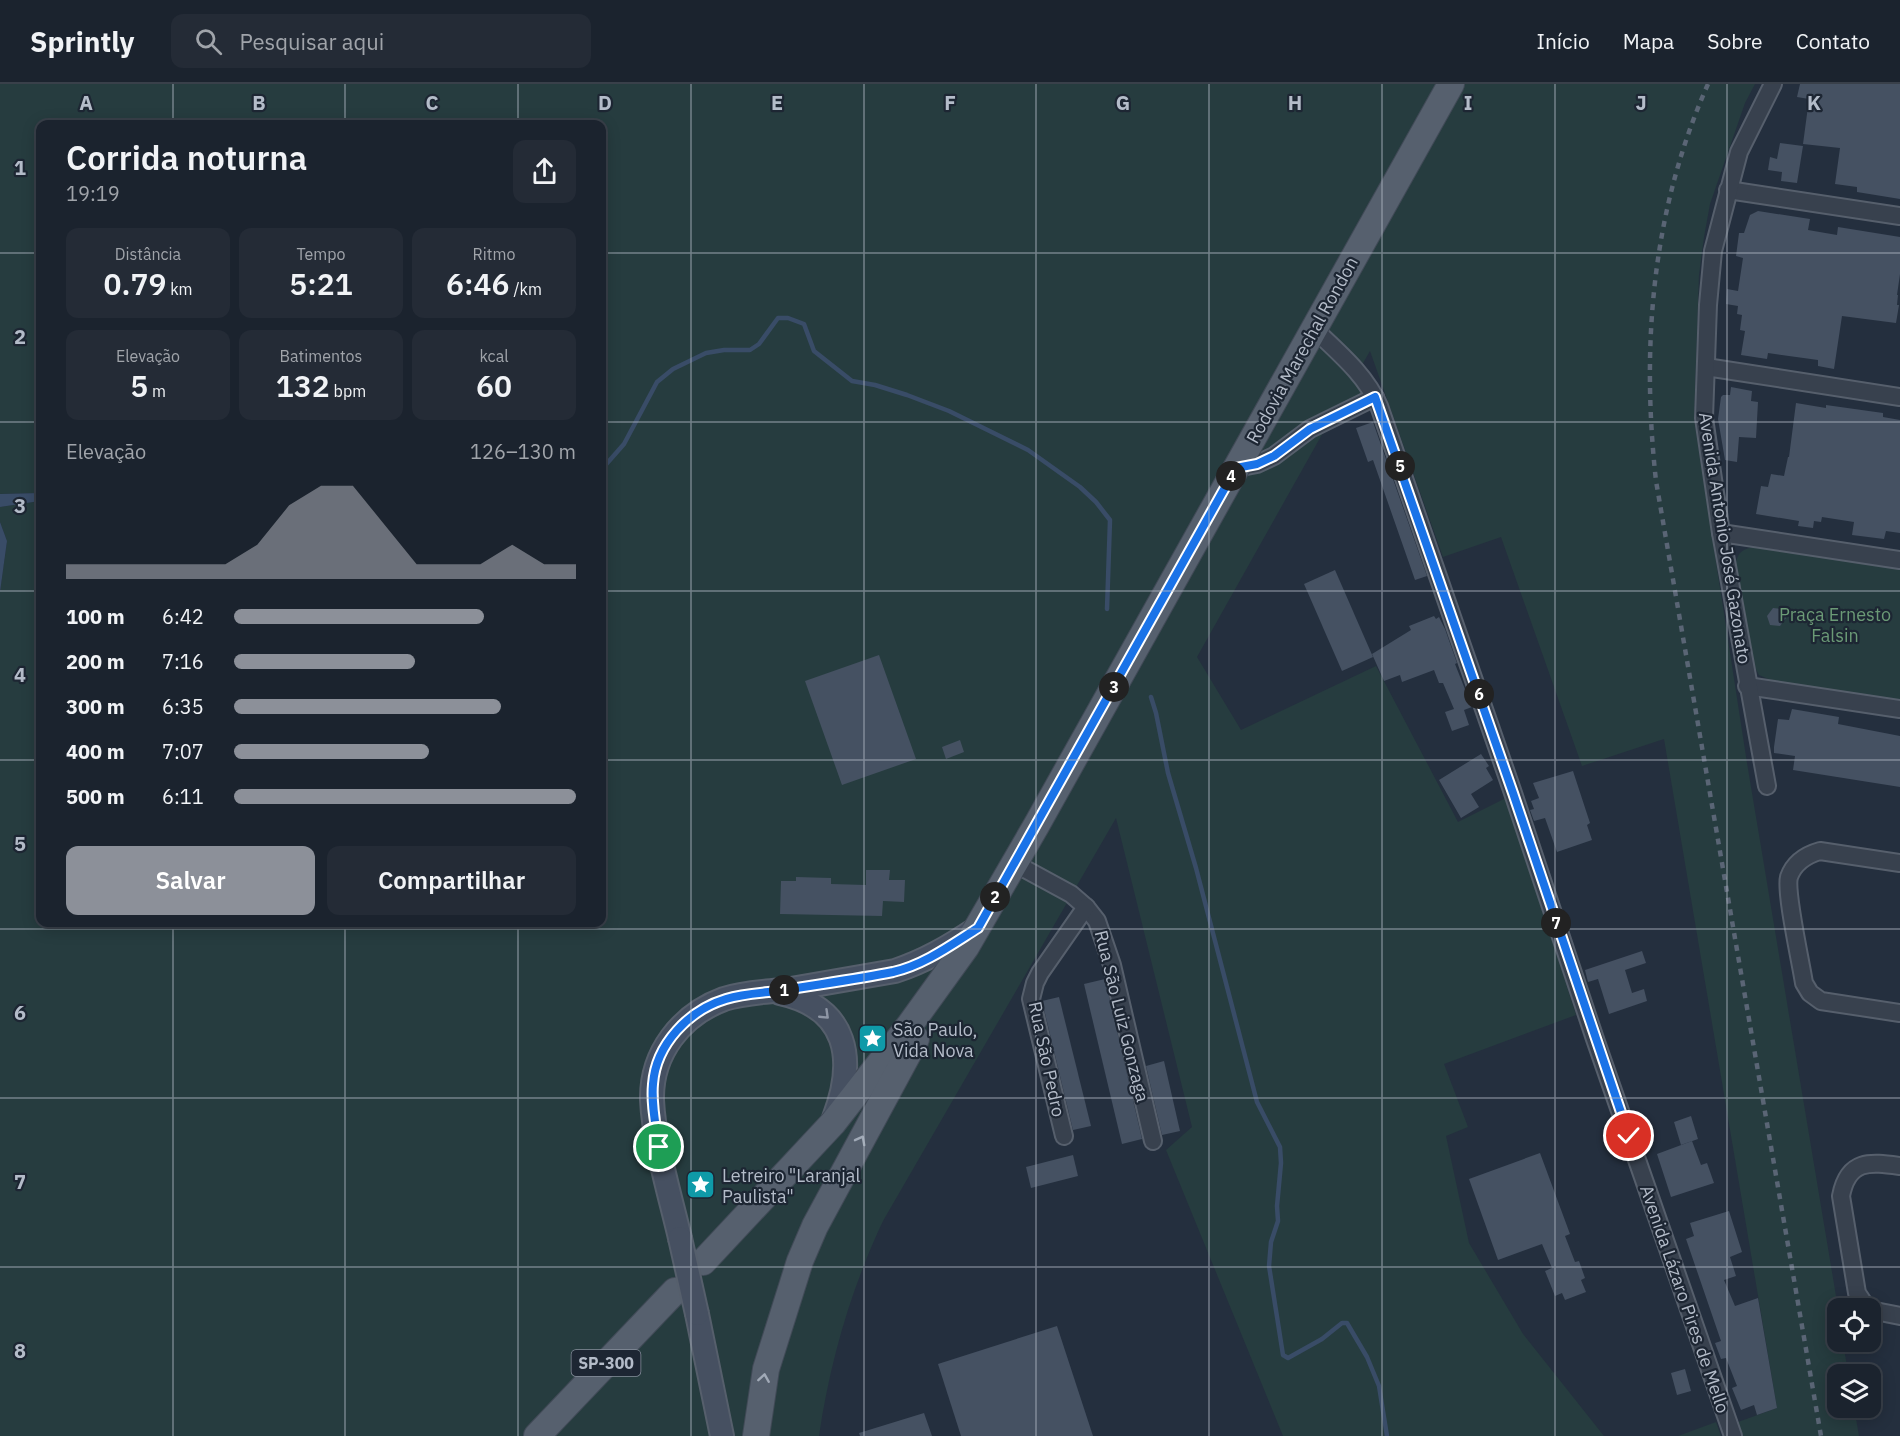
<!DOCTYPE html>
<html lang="pt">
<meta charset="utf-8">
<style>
body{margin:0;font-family:"IBM Plex Sans",sans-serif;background:#242b36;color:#f1f3f6;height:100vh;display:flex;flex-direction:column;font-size:22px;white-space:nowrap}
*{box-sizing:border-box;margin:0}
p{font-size:20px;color:#a0a4aa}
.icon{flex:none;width:33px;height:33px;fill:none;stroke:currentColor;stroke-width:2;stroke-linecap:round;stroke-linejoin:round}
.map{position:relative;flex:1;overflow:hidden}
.drawer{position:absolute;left:36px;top:36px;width:570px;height:807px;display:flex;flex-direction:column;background:#1b232e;border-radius:12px;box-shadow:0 3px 15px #0003,0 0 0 2px #39404a}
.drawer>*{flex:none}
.fabs{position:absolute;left:1827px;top:1214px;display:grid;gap:12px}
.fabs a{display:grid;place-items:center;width:54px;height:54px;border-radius:12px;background:#1b232e;box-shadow:0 3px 15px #0003,0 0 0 2px #39404a;font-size:30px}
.pin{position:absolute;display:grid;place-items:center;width:51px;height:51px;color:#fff;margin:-26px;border:3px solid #fff;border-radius:50%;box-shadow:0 2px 6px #0007}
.km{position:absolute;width:30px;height:30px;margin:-15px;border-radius:50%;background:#222;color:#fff;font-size:16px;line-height:30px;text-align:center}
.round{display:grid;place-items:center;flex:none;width:63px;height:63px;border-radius:12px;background:#242b36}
.overview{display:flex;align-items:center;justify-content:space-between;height:102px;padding:0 30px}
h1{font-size:33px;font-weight:600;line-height:45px}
.stats{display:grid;grid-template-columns:repeat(3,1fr);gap:9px;height:102px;padding:6px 30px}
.stats div{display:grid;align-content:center;border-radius:12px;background:#242b36;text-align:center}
.stats b{font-size:30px;font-weight:600}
.stats small{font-size:16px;font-weight:400}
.stats p{font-size:16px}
.chart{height:168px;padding:12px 30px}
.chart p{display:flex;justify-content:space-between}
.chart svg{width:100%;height:108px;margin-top:6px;fill:#8c9099;opacity:.7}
.button{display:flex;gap:12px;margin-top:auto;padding:12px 30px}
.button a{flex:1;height:69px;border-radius:12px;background:#8c9099;color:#fff;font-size:24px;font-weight:600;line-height:69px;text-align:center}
.button a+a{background:#242b36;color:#f1f3f6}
ul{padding:0 30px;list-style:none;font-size:20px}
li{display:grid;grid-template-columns:96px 72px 1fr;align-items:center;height:45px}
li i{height:15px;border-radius:8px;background:#8c9099}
header{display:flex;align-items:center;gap:36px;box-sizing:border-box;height:84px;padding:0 30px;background:#1b232e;border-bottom:2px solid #39404a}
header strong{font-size:28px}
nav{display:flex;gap:33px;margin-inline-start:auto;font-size:21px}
.search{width:420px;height:54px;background:#242b36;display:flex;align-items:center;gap:15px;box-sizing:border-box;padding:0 21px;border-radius:12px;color:#a0a4aa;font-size:22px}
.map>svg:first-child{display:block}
</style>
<header>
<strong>Sprintly</strong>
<div class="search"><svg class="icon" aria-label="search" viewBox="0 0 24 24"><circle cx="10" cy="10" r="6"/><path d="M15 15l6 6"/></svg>Pesquisar aqui</div>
<nav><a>Início</a><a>Mapa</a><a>Sobre</a><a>Contato</a></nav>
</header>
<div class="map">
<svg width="1900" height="1352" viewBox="0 0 1900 1352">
<rect width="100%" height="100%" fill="#242f3e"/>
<!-- green -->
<g fill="#263c3f">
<path d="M0 0H1755L1745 19 1710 120 1704 153 1699 191 1694 335 1747 679 1838 1224V1257H1843L1848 1290H1838V1323H1854L1859 1352H1742L1738 1338 1777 1324 1664 655 1582 682 1501 453 1443 473 1370 267 1354 295 1364 308 1338 322 1197 573 1241 646 1376 582 1458 738 1506 714 1576 931 1444 980 1468 1043 1446 1052 1469 1159 1523 1250 1604 1352H1283L1166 1066 1192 1043 1116 734 883 1137C851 1205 830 1277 819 1352H0V508L7 457 0 438V423L40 417V838H602V40H40V409L0 410Z"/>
<path d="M1755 463 1900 485V616L1773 597 1759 591 1752 578 1736 480C1737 468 1744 464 1755 463Z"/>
<path d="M1716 1338 1721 1352H1678Z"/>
</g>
<!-- water -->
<g fill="#394c67">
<path d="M40 409V417L0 423V410Z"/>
<path d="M0 438 7 457 0 508Z"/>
</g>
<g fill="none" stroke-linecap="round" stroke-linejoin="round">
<!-- stream -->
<g stroke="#394c67" stroke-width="4.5">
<path d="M602 385 624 360 657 298 673 285 706 269 724 266H750L759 260 778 234H788L804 240 814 267 852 297 875 301 907 311 949 327 1028 366 1080 403 1096 418 1110 436 1107 525"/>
<path d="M1151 613 1156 629 1168 689 1196 784 1257 1018 1280 1063 1281 1079 1277 1122 1278 1137 1271 1158 1269 1182 1283 1271 1288 1274 1322 1255 1342 1239H1347L1367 1273 1379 1302 1387 1352"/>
</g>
</g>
<!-- building -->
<g fill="#455162">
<path d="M1800 0H1900V115L1857 108V103L1835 100 1840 64 1803 60 1809 15 1797 13Z"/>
<path d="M1780 59 1803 62 1797 99 1781 97 1782 88 1768 86 1770 73 1777 75Z"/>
<path d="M1758 127 1810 135 1808 146 1837 151 1838 143 1900 153V190L1897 211H1898L1897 221H1899L1896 239 1842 232 1834 285 1818 282V276L1768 269 1767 275 1741 271 1745 247 1740 246 1742 231 1737 230 1738 222 1726 220 1727 205 1738 207 1743 174 1736 172 1739 149H1744L1750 131Z"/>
<path d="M1731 303 1752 307 1751 317 1758 318 1756 354 1739 353 1737 378 1725 376 1718 335 1721 313 1723 311H1730Z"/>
<path d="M1796 319 1826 324V321L1883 329V333L1900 336V449L1886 447 1884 455 1852 451 1854 438 1822 433 1821 438 1814 437 1813 444 1798 442 1799 437 1756 430 1761 402 1768 403 1771 390 1784 392 1788 373H1789Z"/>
<path d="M1373 338 1427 492 1415 496 1373 376 1368 378 1356 344Z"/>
<path d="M1335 486 1373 573 1342 587 1304 500Z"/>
<path d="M1773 524 1782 525 1786 534 1780 542 1770 541 1767 532Z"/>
<path d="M1434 532 1436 535 1439 533 1445 545 1457 579 1455 580 1472 623 1464 626 1469 641 1452 647 1445 628 1454 625 1443 599H1439L1434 586 1402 598 1400 591 1384 597 1372 570 1411 546 1409 542Z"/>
<path d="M879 571 916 675 842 701 805 597Z"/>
<path d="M1792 625 1839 633 1838 640 1900 652V703L1793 686 1795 672 1774 669V663L1778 635 1789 636Z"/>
<path d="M960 656 964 668 946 675 942 663Z"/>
<path d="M1481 670 1489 682 1486 684 1493 696 1471 710 1479 723 1461 734 1439 696Z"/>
<path d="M1573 687 1590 739 1587 741 1592 756 1557 768 1545 734 1534 737 1530 726 1534 725 1531 717 1539 714 1533 699Z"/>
<path d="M866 786H890L889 796H905L904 818 883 817 882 832 780 830 781 797H796V793L831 794V800L866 801Z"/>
<path d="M1642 867 1646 879 1625 886 1632 909 1644 905 1647 917 1609 930 1598 895 1588 898 1585 886Z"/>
<path d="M1105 895 1142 1055 1122 1060 1084 900Z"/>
<path d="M1059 913 1091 1042 1073 1046 1042 917Z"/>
<path d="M1164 977 1180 1047 1162 1051 1146 982Z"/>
<path d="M1691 1032 1698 1055 1681 1061 1674 1038Z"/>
<path d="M1692 1057 1701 1081 1707 1079 1714 1099 1671 1113 1657 1070Z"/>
<path d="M1540 1069 1570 1150 1565 1152 1575 1178 1579 1177 1585 1194 1581 1196 1586 1208 1565 1216 1562 1209 1555 1212 1545 1187 1552 1184 1542 1160 1498 1176 1469 1095Z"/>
<path d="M1073 1071 1078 1092 1031 1104 1026 1083Z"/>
<path d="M1729 1127 1742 1168 1730 1173 1736 1192 1724 1196 1735 1222 1758 1214 1777 1324 1757 1331 1754 1321 1741 1326 1732 1304 1737 1302 1726 1274 1721 1275 1715 1259 1721 1257 1686 1155 1694 1152 1690 1139Z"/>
<path d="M1057 1242 1093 1352H961L938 1280Z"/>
<path d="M1685 1285 1691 1307 1677 1311 1671 1289Z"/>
<path d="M924 1329 932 1352H860L859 1349Z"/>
</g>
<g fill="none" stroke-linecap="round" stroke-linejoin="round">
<defs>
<g id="street">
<path d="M1728 106 1900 132"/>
<path d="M1314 245C1338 268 1366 291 1379 322L1513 709 1595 955 1733 1352"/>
<path d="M1706 283 1900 313"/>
<path d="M1236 384 1257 380 1274 372 1310 345 1375 313"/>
<path d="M1721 449 1900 476"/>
<path d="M1747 602 1900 625"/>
<path d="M1767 702 1721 449 1704 334 1708 221 1713 167 1739 68 1773 0"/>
<path d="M1014 779 1071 810 1086 823 1097 837 1112 881 1153 1057"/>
<path d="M1900 779 1820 767C1806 771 1794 779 1789 793 1785 808 1801 879 1804 899L1810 909 1821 917 1900 929"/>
<path d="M1064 1052 1031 915 1035 899 1040 889 1086 823"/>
<path d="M1867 1224 1857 1209 1841 1112C1848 1075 1870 1078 1900 1082"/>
<path d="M1870 1226 1900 1232"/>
</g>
<g id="secondary">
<path d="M780 909C849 924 856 976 834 1034"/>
<path d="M680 1154C670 1111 654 1059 652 1016 651 969 681 931 724 915 745 908 769 908 791 905 826 899 860 893 895 887 925 877 949 863 976 845"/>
<path d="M697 1230 722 1352"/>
</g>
<g id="primary">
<path d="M703 1178 833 1039 909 942 966 863 1036 742 1451 0"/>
<path d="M537 1352 675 1207"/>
<path d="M756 1352 766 1285 800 1177 815 1142 916 955"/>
</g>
</defs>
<!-- street casing -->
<use href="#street" stroke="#565f6c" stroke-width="20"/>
<!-- secondary casing -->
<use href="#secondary" stroke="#565f6c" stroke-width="26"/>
<!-- primary casing -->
<use href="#primary" stroke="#414a57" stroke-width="28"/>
<!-- street -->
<use href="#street" stroke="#38414e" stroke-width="16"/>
<!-- secondary -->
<use href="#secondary" stroke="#465061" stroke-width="22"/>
<!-- primary -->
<use href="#primary" stroke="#56606e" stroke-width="26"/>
<!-- rail -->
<path stroke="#5a6575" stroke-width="4.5" stroke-dasharray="6 6" stroke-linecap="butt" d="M1708 0C1652 126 1641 261 1656 397L1821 1352"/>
<defs>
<path id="secondary-bridge" d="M680 1154 697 1230"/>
</defs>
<!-- secondary-bridge casing -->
<use href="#secondary-bridge" stroke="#565f6c" stroke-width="26" stroke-linecap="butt"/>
<!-- secondary-bridge -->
<use href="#secondary-bridge" stroke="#465061" stroke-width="22"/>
</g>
<!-- one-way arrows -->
<defs><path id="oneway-chevron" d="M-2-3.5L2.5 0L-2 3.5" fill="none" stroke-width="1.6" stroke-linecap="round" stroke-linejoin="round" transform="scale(1.5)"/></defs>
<use stroke="#8e96a5" href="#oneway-chevron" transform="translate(825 931) rotate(44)"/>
<g stroke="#a1aab7">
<use href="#oneway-chevron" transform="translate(861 1056) rotate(-62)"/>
<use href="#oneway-chevron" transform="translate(764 1294) rotate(-81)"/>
</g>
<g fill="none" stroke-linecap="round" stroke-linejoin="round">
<defs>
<path id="route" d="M659 1063C656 1042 651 1021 653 1000 656 960 689 926 726 915 745 909 765 909 785 906 821 900 857 895 893 888 924 881 951 861 978 844L1236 384 1257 380 1274 372 1310 345 1375 313 1513 709 1629 1052"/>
</defs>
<!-- route casing -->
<use href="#route" stroke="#fff" stroke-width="12"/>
<!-- route -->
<use href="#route" stroke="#1a73e8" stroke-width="8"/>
</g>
<!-- grid -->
<path fill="none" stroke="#b4bcc9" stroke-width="1.5" stroke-opacity="0.55" d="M173 0V40M345 0V40M518 0V40M691 0V1352M864 0V1352M1036 0V1352M1209 0V1352M1382 0V1352M1555 0V1352M1727 0V1352M0 169H40M602 169H1900M0 338H40M602 338H1900M0 507H40M602 507H1900M0 676H40M602 676H1900M173 838V1352M345 838V1352M518 838V1352M0 845H1900M0 1014H1900M0 1183H1900"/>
<!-- icons -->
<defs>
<symbol id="sight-square" viewBox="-11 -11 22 22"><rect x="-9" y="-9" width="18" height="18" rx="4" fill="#0f9aa8" stroke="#1d2633"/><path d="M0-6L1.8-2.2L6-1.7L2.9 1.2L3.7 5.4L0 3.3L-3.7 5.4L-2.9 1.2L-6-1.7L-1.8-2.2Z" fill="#fff"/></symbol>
</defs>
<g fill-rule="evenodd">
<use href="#sight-square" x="856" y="938" width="33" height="33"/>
<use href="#sight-square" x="684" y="1084" width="33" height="33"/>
</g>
<g text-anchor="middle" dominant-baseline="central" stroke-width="4.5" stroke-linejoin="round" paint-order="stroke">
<!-- shield labels -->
<rect fill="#1d2633" stroke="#878f9c" stroke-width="1.5" x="571.5" y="1266" width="69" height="26" rx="4.5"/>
<g font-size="16" font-weight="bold" fill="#b4bcc9">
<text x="606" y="1279">SP-300</text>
</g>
<!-- street labels -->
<g font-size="18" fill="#b4bcc9" stroke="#1d2633">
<text transform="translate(1302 266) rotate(-61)">Rodovia Marechal Rondon</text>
<text transform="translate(1725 454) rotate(81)">Avenida Antonio José Gazonato</text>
<text transform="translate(1122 932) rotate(76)">Rua São Luiz Gonzaga</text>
<text transform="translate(1047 975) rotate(78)">Rua São Pedro</text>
<text transform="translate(1685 1215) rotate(71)">Avenida Lázaro Pires de Mello</text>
</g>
<!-- park labels -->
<g font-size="18" fill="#6b9a76" stroke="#1d2633">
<text x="1835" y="530">Praça Ernesto<tspan x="1835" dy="21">Falsin</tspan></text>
</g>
<!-- poi labels -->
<g font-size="18" fill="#b4bcc9" stroke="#1d2633" text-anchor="start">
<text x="893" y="945">São Paulo,<tspan x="893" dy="21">Vida Nova</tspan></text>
<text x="722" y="1091">Letreiro "Laranjal<tspan x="722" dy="21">Paulista"</tspan></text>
</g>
</g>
<g font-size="20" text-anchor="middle" font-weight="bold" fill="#b4bcc9" stroke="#1d2633" stroke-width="4.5" stroke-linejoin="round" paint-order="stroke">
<text x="86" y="26">A</text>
<text x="259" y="26">B</text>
<text x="432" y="26">C</text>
<text x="605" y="26">D</text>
<text x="777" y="26">E</text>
<text x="950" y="26">F</text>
<text x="1123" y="26">G</text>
<text x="1295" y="26">H</text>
<text x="1468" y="26">I</text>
<text x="1641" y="26">J</text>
<text x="1814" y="26">K</text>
<text x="20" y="91">1</text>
<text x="20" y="260">2</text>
<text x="20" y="429">3</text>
<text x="20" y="598">4</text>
<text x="20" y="767">5</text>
<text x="20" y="936">6</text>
<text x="20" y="1105">7</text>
<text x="20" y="1274">8</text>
</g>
</svg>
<div class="fabs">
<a><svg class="icon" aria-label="locate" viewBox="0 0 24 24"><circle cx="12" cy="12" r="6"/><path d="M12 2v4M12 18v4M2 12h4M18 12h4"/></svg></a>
<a><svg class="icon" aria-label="layers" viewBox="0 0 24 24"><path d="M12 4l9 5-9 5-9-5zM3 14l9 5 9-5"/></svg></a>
</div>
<div class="pin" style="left:659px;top:1063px;background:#1e9e55"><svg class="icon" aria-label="arrive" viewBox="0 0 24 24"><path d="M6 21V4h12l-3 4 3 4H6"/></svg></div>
<div class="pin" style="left:1629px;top:1052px;background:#d93025"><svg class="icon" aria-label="check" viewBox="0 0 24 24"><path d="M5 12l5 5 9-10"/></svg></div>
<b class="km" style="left:784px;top:906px">1</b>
<b class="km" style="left:995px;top:813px">2</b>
<b class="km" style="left:1114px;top:603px">3</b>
<b class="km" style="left:1231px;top:392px">4</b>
<b class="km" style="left:1400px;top:382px">5</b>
<b class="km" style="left:1479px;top:610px">6</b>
<b class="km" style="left:1556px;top:839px">7</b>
<section class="drawer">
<div class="overview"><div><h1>Corrida noturna</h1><p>19:19</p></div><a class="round"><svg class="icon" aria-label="share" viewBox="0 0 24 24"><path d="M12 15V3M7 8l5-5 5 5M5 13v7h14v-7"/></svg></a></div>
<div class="stats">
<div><p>Distância</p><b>0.79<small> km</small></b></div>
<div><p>Tempo</p><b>5:21</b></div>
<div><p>Ritmo</p><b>6:46<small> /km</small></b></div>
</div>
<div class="stats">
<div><p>Elevação</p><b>5<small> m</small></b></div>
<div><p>Batimentos</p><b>132<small> bpm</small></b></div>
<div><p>kcal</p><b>60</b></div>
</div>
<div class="chart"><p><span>Elevação</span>126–130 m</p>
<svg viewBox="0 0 160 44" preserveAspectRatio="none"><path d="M0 44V38L10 38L20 38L30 38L40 38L50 38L60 30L70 14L80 6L90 6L100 22L110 38L120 38L130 38L140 30L150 38L160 38V44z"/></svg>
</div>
<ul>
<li><b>100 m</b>6:42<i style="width:73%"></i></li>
<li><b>200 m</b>7:16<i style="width:53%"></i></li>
<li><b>300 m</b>6:35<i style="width:78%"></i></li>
<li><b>400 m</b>7:07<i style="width:57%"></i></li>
<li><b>500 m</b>6:11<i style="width:100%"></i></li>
</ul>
<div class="button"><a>Salvar</a><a>Compartilhar</a></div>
</section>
</div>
